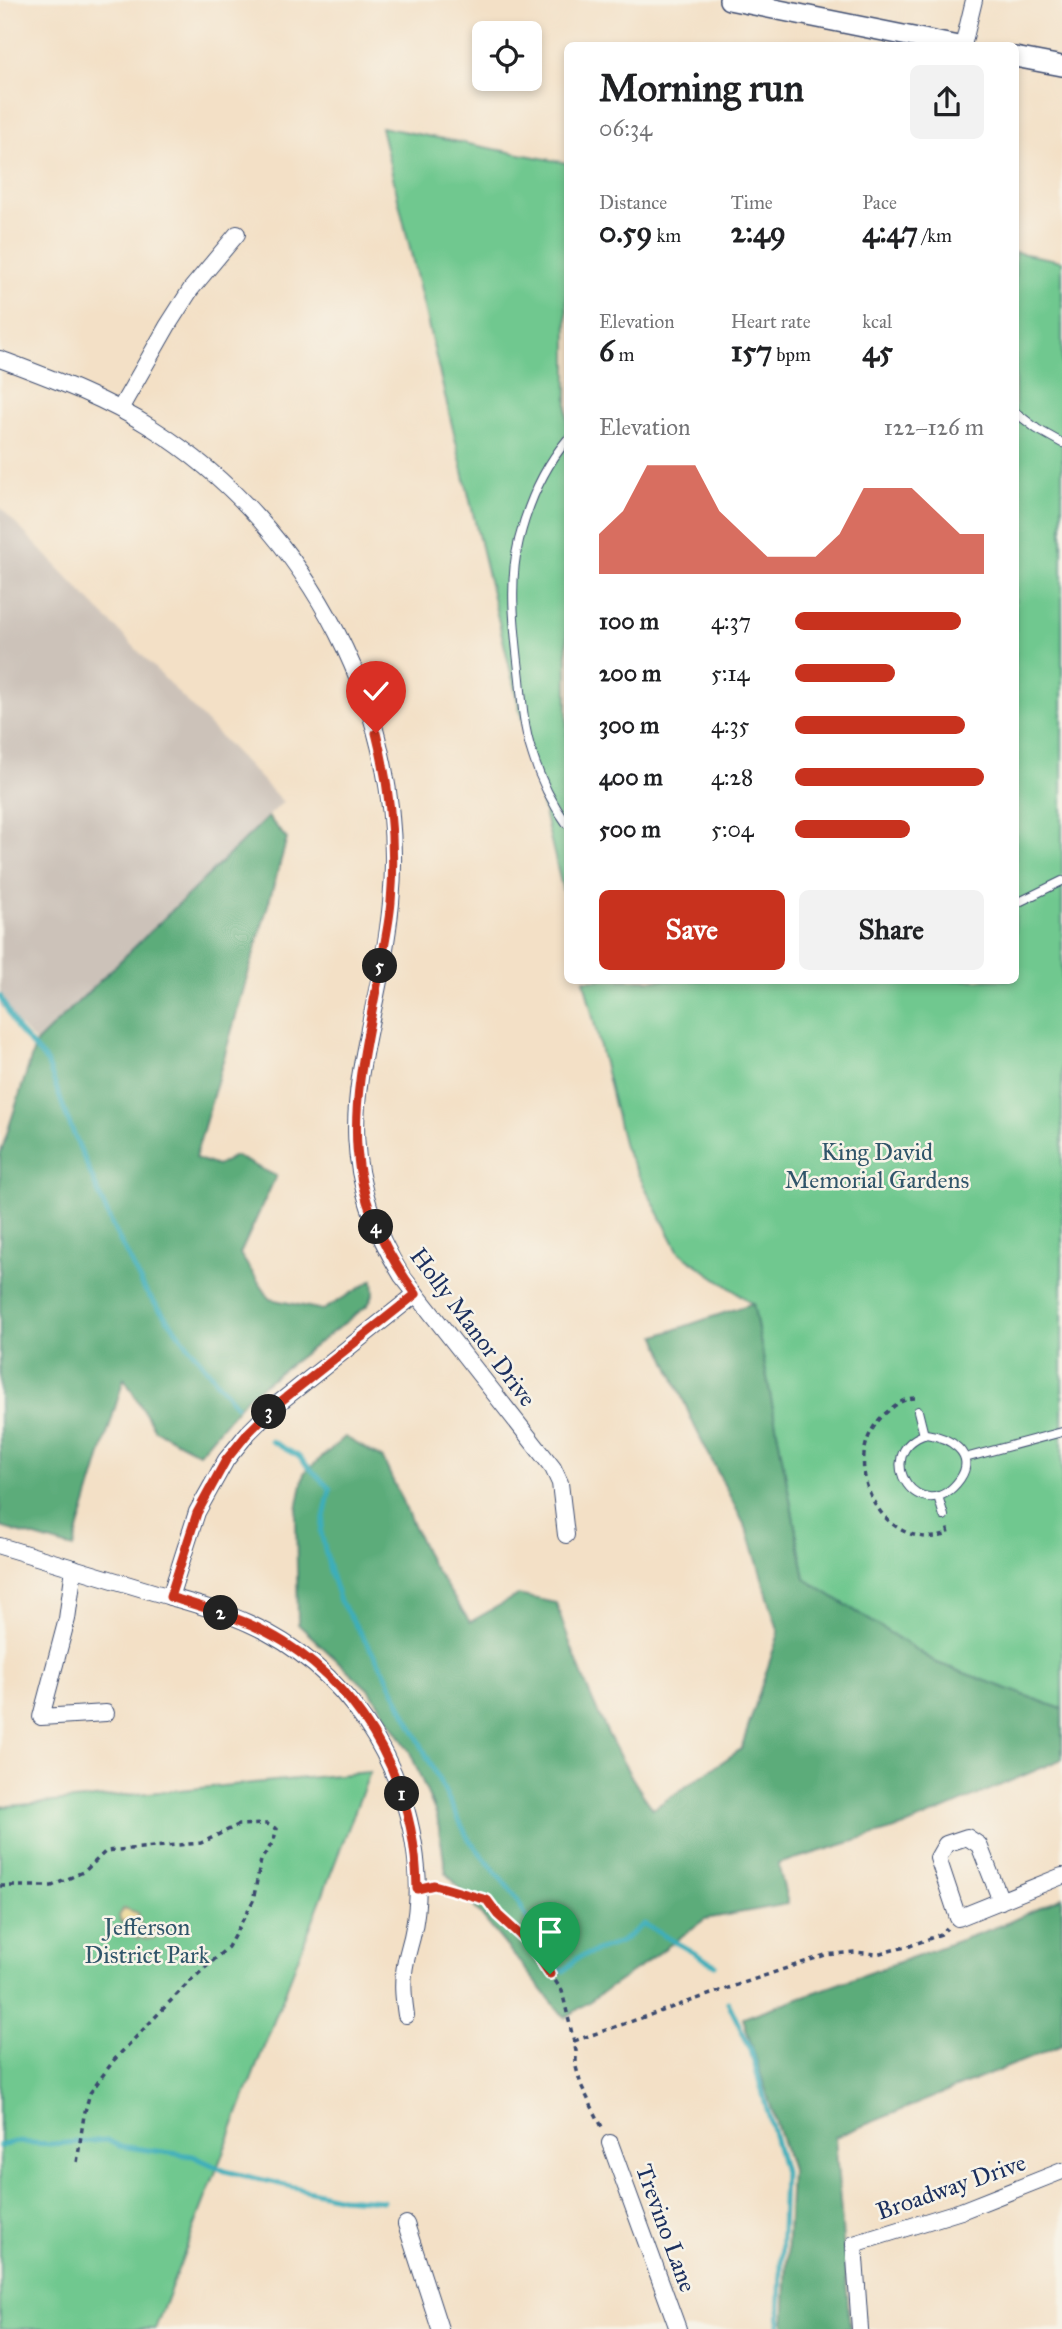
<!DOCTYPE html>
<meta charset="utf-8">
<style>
body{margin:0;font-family:"IM FELL Great Primer",serif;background:#f2f2f2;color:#202124;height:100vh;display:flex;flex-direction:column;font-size:26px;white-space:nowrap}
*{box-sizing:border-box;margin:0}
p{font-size:23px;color:#757577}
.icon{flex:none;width:38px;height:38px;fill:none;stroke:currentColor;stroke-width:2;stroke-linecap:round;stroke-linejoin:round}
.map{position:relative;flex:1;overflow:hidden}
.sheet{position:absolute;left:564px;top:42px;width:455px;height:942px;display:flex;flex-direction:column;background:#fff;border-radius:10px;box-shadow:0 4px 10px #0003}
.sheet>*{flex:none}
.controls{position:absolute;left:472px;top:21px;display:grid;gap:14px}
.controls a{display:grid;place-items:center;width:70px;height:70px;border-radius:10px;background:#fff;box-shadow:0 4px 10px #0003;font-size:35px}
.pin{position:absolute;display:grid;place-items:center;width:60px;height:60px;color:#fff;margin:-72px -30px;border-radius:50% 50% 50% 0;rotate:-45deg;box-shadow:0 0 7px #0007}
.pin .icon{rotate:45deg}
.km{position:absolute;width:35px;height:35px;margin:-18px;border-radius:50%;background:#222;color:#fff;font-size:19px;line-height:35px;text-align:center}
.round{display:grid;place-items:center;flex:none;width:74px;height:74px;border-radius:10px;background:#f2f2f2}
.summary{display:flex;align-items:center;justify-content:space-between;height:119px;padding:0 35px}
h1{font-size:38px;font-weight:700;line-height:52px}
.stats{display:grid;grid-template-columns:repeat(3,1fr);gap:10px;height:119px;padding:7px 35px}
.stats div{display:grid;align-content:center}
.stats b{font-size:30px;font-weight:700}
.stats small{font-size:19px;font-weight:400}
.stats p{font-size:19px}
.chart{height:196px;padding:14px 35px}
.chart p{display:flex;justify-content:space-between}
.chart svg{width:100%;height:126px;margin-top:7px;fill:#c8321e;opacity:.7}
.button{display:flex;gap:14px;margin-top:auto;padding:14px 35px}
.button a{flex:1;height:80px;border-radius:10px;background:#c8321e;color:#fff;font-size:28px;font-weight:700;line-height:80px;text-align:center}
.button a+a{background:#f2f2f2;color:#202124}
ul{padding:0 35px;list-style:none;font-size:23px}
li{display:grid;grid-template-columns:112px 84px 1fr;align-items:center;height:52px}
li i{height:18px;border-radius:9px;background:#c8321e}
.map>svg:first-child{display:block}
</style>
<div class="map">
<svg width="1062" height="2329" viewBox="0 0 1062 2329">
<rect width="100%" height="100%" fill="#f7f3e8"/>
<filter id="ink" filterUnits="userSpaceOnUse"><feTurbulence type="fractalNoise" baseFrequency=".0143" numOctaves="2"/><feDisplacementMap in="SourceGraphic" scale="14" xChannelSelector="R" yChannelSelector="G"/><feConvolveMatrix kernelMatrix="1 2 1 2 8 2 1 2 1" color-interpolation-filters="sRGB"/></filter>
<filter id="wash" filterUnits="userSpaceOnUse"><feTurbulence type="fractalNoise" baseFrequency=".00686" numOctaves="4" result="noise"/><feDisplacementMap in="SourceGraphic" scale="28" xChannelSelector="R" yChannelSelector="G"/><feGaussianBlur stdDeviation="1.57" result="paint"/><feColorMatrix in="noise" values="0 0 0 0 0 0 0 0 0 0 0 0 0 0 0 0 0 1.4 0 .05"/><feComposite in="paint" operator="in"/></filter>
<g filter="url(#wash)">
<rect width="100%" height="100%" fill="#f3e0c6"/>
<!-- industrial -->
<path fill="#ccc2b9" d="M0 507 283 802 36 1043 0 1005Z"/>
<!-- green -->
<g fill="#6fc88f" stroke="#457c76" stroke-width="2">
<path d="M381 127 567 163V908Z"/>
<path d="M1015 252 1062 261V1710L937 1663 805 1579 753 1304 679 1252 624 1147 584 980H1015Z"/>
<path d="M370 1772 155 2329H0V1807Z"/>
</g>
<!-- forest -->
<g fill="#5bac7a" stroke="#3b6e6c" stroke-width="2">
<path d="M268 817 287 839 195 1158 217 1166 235 1156 276 1176 240 1254 270 1299 323 1310 373 1280 374 1293 368 1305 247 1397 199 1453 155 1430 124 1378 73 1548 0 1527V1155L36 1043Z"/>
<path d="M753 1303 805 1579 937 1663 1062 1709V1759L908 1825 778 1864 788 1904 705 1919 640 1967 565 2018 446 1872 437 1816 410 1752 371 1692 298 1624 296 1515 304 1473 345 1437 383 1459 429 1560 470 1622 518 1595 556 1603C580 1674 608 1748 653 1809L741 1749 779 1633 748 1532 694 1425 656 1336Z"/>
<path d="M1062 1897V2045L835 2137 850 2329H784L791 2170 743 2018 1005 1924Z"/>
</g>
<!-- sand -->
<path fill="#eeda9e" stroke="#84847e" stroke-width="2" d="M124 1908 138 1913 141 1928H154L156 1935 154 1938 145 1939 141 1937 137 1939C131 1932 133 1926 129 1920L121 1923 119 1916Z"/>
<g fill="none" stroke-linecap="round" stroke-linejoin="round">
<!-- stream -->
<g stroke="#3eaeba" stroke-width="5">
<path d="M0 996 18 1030 47 1062 68 1120 112 1225 146 1292 236 1406"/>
<path d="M271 1441 298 1456 330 1489 321 1532 330 1571 340 1601 383 1669 468 1838 515 1896 555 1969 564 1971 577 1958 621 1942 644 1924 715 1965"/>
<path d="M728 2002 751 2050 784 2172 779 2329"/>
<path d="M0 2146 14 2142 51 2144 107 2140 119 2146 193 2156 225 2171 341 2198 383 2201"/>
</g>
</g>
</g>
<g filter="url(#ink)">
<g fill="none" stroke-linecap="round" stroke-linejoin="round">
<defs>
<g id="service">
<path d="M1015 412 1037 429 1062 443"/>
<path d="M567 440C543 469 528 504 519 540 508 585 515 634 520 679 522 703 524 729 532 753 540 779 551 802 567 824"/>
<path d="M1015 904 1062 881"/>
<path d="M918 1411 924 1435"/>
<path d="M926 1434C948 1437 978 1453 960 1479 922 1532 868 1454 926 1434Z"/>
<path d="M965 1458 1062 1432"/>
<path d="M938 1496 944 1516"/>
</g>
<g id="minor">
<path d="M963 46 974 0"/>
<path d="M0 359C53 379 105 398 152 428 309 527 409 717 391 903 377 1050 314 1133 402 1276L553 1468 560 1483 566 1535"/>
<path d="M120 409 168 325 191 289 237 234"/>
<path d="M0 1546C51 1561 102 1577 153 1592 184 1601 218 1609 248 1623 346 1667 408 1763 417 1869 419 1891 417 1915 412 1937 409 1949 405 1961 404 1973 402 1988 404 2001 406 2015"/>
<path d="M74 1568 67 1619 41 1717 106 1713"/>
<path d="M170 1597 197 1512 226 1460 248 1433 275 1406 416 1294"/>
<path d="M1001 1901 979 1845 967 1837 946 1844 938 1858 958 1918 1062 1876"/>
<path d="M610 2143 678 2329"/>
<path d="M406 2224 440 2329"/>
<path d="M860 2329 854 2244 961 2211 1062 2171"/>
</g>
<g id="tertiary">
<path d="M729 0 958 46"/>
<path d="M1015 57 1062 66"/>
</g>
</defs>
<!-- service casing -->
<use href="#service" stroke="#3b4a6e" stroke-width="10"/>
<!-- minor casing -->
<use href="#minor" stroke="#3b4a6e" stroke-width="18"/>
<!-- tertiary casing -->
<use href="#tertiary" stroke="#3b4a6e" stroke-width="22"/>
<!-- path -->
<g stroke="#3b4a6e" stroke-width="3.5" stroke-dasharray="5 5" stroke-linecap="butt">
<path d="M915 1398C904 1398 895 1405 887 1412 833 1457 880 1556 949 1534L947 1526"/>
<path d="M435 1885 487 1901 498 1915 530 1944 541 1959 562 1991 576 2051V2067L581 2085 603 2129"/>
<path d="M0 1886H52L85 1871 106 1851 201 1843 238 1825 267 1824 277 1829 273 1842 261 1860 253 1901 228 1947 184 1987 114 2060 90 2093 84 2115 77 2163"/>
<path d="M574 2041 825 1955 855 1952 876 1954 910 1946 941 1934 947 1928"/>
</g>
<!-- service -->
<use href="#service" stroke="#fff" stroke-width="8"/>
<!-- minor -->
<use href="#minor" stroke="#fff" stroke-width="16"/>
<!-- tertiary -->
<use href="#tertiary" stroke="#fff" stroke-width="19"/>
</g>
</g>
<g fill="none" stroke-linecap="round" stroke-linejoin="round" filter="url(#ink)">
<defs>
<path id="route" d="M376 733C390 788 396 844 391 902 389 926 383 951 379 975 354 1104 332 1179 416 1294L275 1406 248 1433 226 1460 197 1513 170 1597C209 1609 249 1620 284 1642 369 1696 416 1790 417 1889L434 1885 487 1900 498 1915 530 1944 550 1974"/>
</defs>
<!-- route casing -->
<use href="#route" stroke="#fff" stroke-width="14"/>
<!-- route -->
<use href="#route" stroke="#c8321e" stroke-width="9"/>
</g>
<g text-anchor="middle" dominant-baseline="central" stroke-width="5" stroke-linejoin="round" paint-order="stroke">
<!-- park labels -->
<g font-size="24" fill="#30556a" stroke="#f7f3e8">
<text x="877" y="1152">King David<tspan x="877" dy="28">Memorial Gardens</tspan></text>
<text x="147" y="1927">Jefferson<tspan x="147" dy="28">District Park</tspan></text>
</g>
<!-- street labels -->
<g font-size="24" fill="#1b2f5e" stroke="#f7f3e8">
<text transform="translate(473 1327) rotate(53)">Holly Manor Drive</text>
<text transform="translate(951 2187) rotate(-19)">Broadway Drive</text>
<text transform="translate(666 2228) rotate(70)">Trevino Lane</text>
</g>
</g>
</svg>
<div class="controls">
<a><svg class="icon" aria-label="locate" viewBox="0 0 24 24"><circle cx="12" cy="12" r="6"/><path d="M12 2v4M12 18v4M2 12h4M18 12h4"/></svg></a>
</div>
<div class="pin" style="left:550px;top:1974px;background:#1e9e55"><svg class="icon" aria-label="arrive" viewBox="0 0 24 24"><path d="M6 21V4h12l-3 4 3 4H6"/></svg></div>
<div class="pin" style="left:376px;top:733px;background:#d93025"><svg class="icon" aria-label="check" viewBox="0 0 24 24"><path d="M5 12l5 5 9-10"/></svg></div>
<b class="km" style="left:402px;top:1794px">1</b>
<b class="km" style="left:221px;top:1613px">2</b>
<b class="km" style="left:269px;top:1412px">3</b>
<b class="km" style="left:376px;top:1227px">4</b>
<b class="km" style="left:380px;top:966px">5</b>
<section class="sheet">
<div class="summary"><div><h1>Morning run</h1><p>06:34</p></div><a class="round"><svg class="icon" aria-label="share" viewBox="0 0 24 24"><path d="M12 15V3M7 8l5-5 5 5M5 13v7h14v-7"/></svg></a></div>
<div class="stats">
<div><p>Distance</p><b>0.59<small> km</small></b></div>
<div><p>Time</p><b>2:49</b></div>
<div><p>Pace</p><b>4:47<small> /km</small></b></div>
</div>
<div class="stats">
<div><p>Elevation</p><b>6<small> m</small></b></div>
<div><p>Heart rate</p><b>157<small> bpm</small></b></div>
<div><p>kcal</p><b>45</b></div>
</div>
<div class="chart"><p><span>Elevation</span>122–126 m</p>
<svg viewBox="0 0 160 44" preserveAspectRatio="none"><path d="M0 44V30L10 22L20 6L30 6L40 6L50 22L60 30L70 38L80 38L90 38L100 30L110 14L120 14L130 14L140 22L150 30L160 30V44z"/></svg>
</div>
<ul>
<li><b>100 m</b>4:37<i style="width:88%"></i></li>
<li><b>200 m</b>5:14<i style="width:53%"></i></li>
<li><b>300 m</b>4:35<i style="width:90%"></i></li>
<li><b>400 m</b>4:28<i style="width:100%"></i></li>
<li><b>500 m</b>5:04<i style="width:61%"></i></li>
</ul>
<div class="button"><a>Save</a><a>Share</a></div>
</section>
</div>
